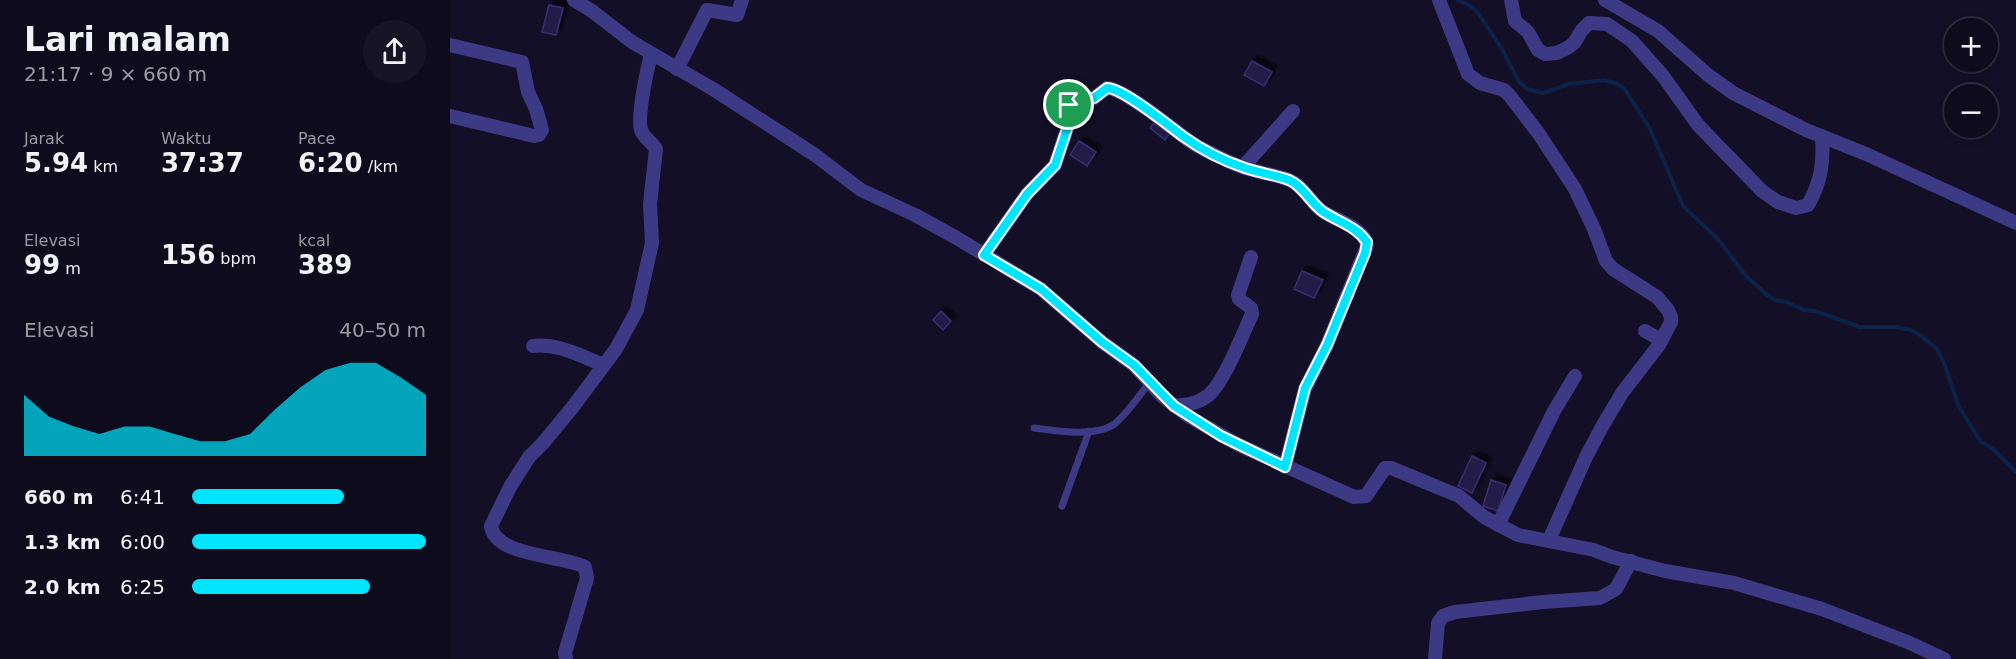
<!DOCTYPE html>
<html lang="id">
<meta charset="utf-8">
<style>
body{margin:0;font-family:"DejaVu Sans",sans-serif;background:#171425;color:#f1f3f6;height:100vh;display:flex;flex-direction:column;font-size:22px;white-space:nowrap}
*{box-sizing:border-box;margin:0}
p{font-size:20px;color:#9b9ba3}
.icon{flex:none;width:33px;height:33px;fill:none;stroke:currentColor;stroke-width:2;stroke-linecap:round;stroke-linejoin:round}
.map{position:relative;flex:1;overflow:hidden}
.side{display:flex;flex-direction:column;background:#0e0b1c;width:450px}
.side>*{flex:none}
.tools{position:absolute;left:1494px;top:18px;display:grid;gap:12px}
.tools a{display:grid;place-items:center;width:54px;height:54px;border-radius:50%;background:#0e0b1c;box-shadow:0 3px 9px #0003,0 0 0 2px #2e2b3b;font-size:30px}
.pin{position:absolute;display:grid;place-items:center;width:51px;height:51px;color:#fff;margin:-26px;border:3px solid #fff;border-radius:50%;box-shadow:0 2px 6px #0007}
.round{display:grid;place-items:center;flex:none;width:63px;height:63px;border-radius:32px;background:#171425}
.head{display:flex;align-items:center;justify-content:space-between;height:102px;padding:0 24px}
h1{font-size:33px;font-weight:700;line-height:45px}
.metrics{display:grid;grid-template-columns:repeat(3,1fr);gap:9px;height:102px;padding:6px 24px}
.metrics div{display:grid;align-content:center}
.metrics b{font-size:26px;font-weight:700}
.metrics small{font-size:16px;font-weight:400}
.metrics p{font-size:16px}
.chart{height:168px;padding:12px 24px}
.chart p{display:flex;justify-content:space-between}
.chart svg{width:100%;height:108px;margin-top:6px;fill:#00e5ff;opacity:.7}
ul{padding:0 24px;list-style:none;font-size:20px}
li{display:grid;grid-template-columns:96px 72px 1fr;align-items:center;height:45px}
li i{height:15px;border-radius:8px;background:#00e5ff}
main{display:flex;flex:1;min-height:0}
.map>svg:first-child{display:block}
</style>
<main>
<section class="side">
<div class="head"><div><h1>Lari malam</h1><p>21:17 · 9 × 660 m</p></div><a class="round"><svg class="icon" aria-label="share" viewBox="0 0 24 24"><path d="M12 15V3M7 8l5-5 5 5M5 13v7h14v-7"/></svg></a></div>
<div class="metrics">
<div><p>Jarak</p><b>5.94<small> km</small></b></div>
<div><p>Waktu</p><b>37:37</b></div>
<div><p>Pace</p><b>6:20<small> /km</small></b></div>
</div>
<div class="metrics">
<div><p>Elevasi</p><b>99<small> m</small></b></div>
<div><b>156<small> bpm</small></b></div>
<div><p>kcal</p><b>389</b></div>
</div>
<div class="chart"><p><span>Elevasi</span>40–50 m</p>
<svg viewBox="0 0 160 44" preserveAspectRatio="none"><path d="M0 44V19L10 28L20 32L30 35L40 32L50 32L60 35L70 38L80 38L90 35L100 25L110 16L120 9L130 6L140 6L150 12L160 19V44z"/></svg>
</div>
<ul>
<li><b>660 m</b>6:41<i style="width:65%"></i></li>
<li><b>1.3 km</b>6:00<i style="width:100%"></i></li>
<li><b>2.0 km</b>6:25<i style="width:76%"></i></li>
</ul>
</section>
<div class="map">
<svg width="1566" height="659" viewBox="0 0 1566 659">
<defs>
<filter id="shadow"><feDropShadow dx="5.5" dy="-5.5" stdDeviation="1.5" flood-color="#0009"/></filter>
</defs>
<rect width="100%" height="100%" fill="#130f26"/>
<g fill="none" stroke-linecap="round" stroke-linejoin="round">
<!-- stream -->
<path stroke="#0c2248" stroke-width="4" d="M1008 0 1022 7 1030 16 1052 49 1069 82 1077 89 1093 93 1119 84 1154 80 1165 83 1174 88 1200 129 1233 206 1268 239 1296 276 1316 294 1325 300 1337 302 1354 310 1365 311 1410 327H1446L1460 330 1470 335 1487 349 1494 363 1509 407 1531 442 1542 448 1566 472"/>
</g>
<!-- building -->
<g fill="#241b47" stroke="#3b2d73" stroke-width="1.5" filter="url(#shadow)">
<path d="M99 5 113 8 106 35 92 32Z"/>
<path d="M802 61 822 72 814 86 794 75Z"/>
<path d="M707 119 721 131 715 140 700 128Z"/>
<path d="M629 141 646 152 637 166 620 155Z"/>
<path d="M852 271 873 280 864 298 844 289Z"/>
<path d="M491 311 501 321 493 330 483 320Z"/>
<path d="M1022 456 1036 463 1022 493 1008 486Z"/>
<path d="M1041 480 1056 485 1048 511 1033 506Z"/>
</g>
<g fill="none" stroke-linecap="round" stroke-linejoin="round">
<!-- lane -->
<g stroke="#3d3a85" stroke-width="7">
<path d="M584 428C605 431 644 437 663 425 676 416 690 394 700 382"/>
<path d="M612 506 639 431"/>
</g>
<!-- street -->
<g stroke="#3d3a85" stroke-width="14">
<path d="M124 0 142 11 182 42 263 89 365 155 411 190 465 215 505 237 591 289 652 342 684 365 712 396 738 416 789 445 904 497 916 496 935 468H941L1009 496 1034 517 1068 535 1144 550 1162 557 1215 571 1284 583 1372 609 1460 643 1494 659"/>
<path d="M989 0 1018 74 1030 83 1054 90 1060 96 1089 134 1125 189 1144 229 1156 261 1163 269 1207 297 1218 310 1221 317V322L1209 345 1172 393 1153 425 1136 457 1099 540"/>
<path d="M1061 0 1065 21 1078 32 1088 50 1095 54 1107 53 1119 47 1124 43 1132 30 1139 23 1157 24 1182 41 1213 76 1248 125 1312 191 1328 202 1346 208 1358 205C1371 182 1374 162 1372 136"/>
<path d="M1155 0 1208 31 1258 75 1283 93 1356 130 1416 154 1566 223"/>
<path d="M0 45 72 62 78 92 86 109 92 130 89 135 84 136 0 116"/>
<path d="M227 69 257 10 287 15 292 0"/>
<path d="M793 167 843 111"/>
<path d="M534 255 577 194 605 165 617 129 619 105 622 102 644 98 657 88C674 88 725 131 741 142 748 147 757 151 765 155 775 160 785 165 795 168 809 173 824 174 839 180 853 185 860 202 872 211 885 220 915 227 917 246L877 345 855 389 835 467"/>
<path d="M1195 331 1211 340"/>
<path d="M83 346C108 343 130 356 154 365"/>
<path d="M724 406C735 405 746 404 756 397 773 386 793 333 802 314L801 308 789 299 788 295 801 257"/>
<path d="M1048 525 1104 411 1125 376"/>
<path d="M116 659 115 653 137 578 135 567C114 555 45 557 41 526L60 487 79 457 93 443 122 408 166 349 187 310 202 243 200 204 206 149C202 142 194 138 191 130 187 116 197 70 201 54"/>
<path d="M985 659 988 623 993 616 1005 612 1093 602 1150 598 1166 589 1181 561"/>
</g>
</g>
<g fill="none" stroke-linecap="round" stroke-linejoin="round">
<defs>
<path id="route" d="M657 88C673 88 719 126 734 137 752 150 774 161 795 168 810 173 825 175 839 180 853 186 860 202 872 211 888 222 906 226 917 242L915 253 877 345 855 388 835 467 771 436 724 406 684 365 652 342 591 289 534 255 577 194 605 165 617 129 619 105 622 102 644 98Z"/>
</defs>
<!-- route casing -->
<use href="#route" stroke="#fff" stroke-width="12"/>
<!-- route -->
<use href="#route" stroke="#00e5ff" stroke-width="8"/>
</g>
</svg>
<div class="tools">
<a>+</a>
<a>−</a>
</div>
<div class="pin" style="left:619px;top:105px;background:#1e9e55"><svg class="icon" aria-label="arrive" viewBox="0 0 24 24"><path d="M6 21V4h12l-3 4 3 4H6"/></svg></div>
</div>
</main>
